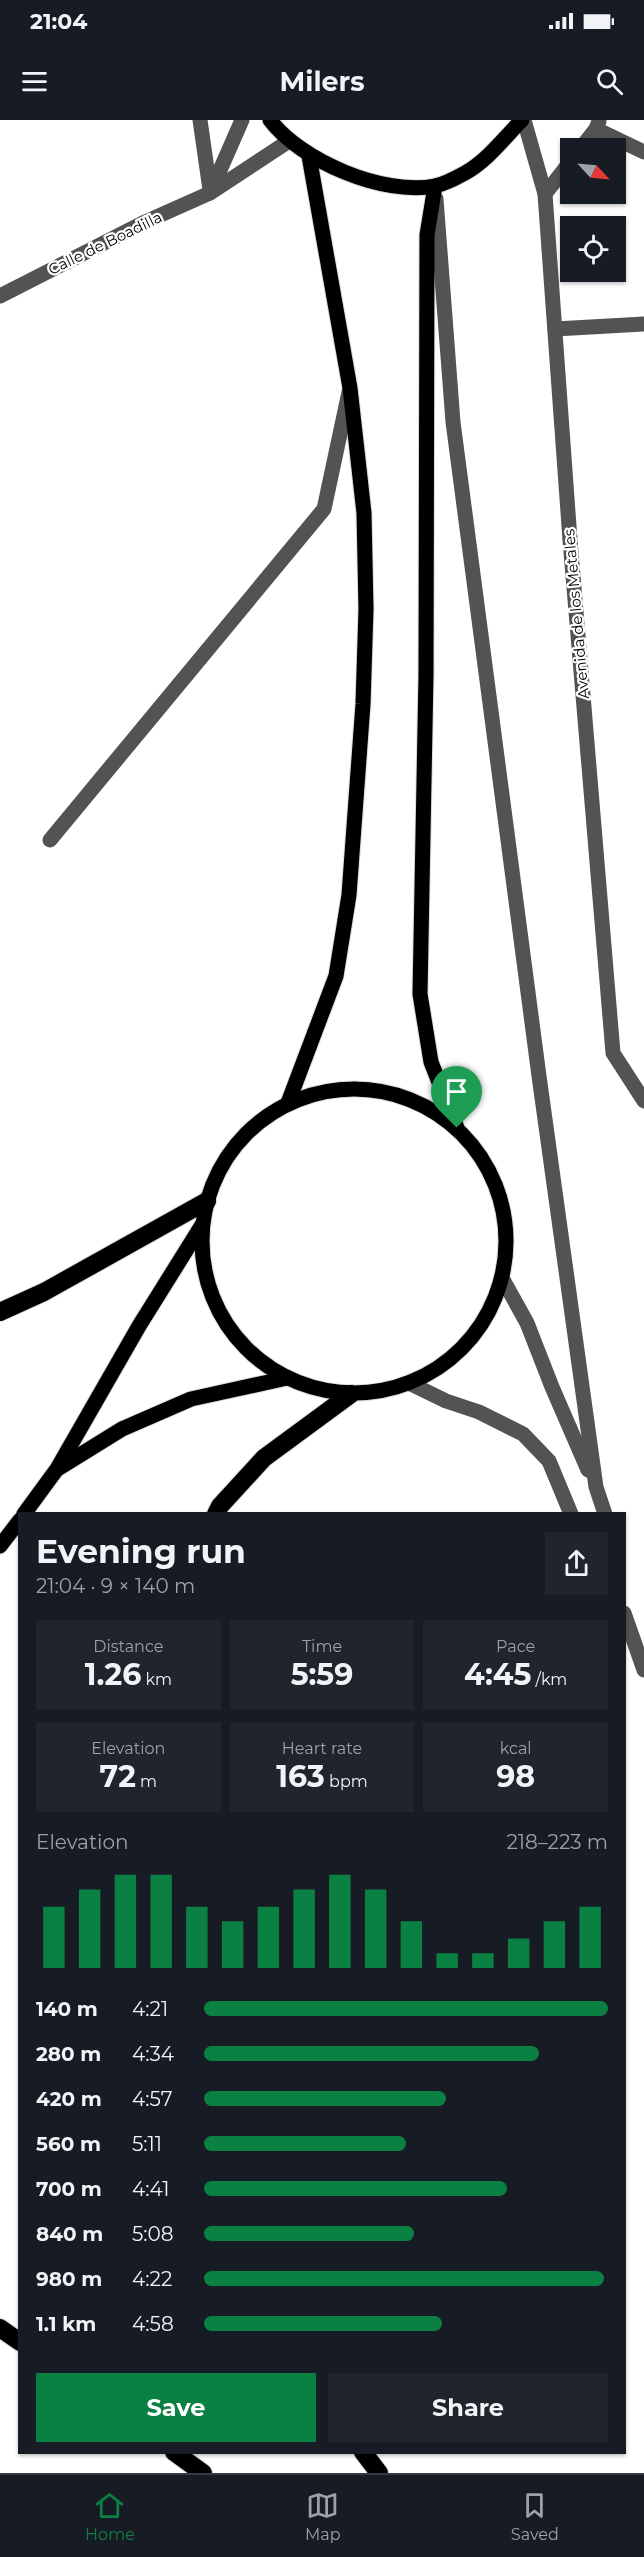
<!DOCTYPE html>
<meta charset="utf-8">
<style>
body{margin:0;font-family:Montserrat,sans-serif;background:#20242c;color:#f1f3f6;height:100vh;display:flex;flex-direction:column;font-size:22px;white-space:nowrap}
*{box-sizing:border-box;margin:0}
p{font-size:20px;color:#9ea1a6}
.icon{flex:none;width:33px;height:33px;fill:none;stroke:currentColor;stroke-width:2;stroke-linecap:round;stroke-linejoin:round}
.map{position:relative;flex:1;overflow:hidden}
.drawer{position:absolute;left:18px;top:1392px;width:608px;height:942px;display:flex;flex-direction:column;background:#171b24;border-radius:0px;box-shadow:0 2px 4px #0004}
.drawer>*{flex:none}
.needle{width:39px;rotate:116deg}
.fabs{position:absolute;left:560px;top:18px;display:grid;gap:12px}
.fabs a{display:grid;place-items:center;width:66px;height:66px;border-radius:0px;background:#171b24;box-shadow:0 2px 4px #0004;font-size:30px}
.pin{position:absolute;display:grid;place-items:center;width:51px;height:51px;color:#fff;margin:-62px -26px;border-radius:50% 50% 50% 0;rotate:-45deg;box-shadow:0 0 6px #0007}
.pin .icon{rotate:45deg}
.round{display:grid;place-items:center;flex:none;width:63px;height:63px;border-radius:0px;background:#20242c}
.summary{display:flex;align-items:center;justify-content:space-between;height:102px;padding:0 18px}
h1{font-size:33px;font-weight:700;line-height:45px}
.stats{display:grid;grid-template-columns:repeat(3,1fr);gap:9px;height:102px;padding:6px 18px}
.stats div{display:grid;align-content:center;border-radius:0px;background:#20242c;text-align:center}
.stats b{font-size:30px;font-weight:700}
.stats small{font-size:16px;font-weight:400}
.stats p{font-size:16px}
.chart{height:168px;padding:12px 18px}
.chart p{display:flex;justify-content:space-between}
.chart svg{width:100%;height:108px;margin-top:6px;stroke:#0b8043;stroke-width:6}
.primary-button{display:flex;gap:12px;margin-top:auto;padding:12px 18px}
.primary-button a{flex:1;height:69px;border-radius:0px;background:#0b8043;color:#fff;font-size:24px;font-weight:700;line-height:69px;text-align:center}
.primary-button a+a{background:#20242c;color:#f1f3f6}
ul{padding:0 18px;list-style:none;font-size:20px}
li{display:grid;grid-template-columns:96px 72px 1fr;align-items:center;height:45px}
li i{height:15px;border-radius:8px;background:#0b8043}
.status{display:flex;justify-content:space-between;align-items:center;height:42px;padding:0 30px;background:#171b24;direction:ltr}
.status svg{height:16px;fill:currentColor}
header{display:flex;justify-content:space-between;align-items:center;height:78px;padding:0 18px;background:#171b24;font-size:27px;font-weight:700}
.menu{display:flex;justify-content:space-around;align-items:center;height:84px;border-top:2px solid #363941;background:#171b24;font-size:16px;color:#9ea1a6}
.menu a{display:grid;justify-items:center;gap:3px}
.menu .current{color:#0b8043}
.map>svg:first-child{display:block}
</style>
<div class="status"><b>21:04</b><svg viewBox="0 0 49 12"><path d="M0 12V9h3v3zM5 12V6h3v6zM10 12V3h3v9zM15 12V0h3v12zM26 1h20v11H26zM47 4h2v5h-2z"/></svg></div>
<header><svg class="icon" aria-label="menu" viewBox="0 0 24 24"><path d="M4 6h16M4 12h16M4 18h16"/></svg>Milers<svg class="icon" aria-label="search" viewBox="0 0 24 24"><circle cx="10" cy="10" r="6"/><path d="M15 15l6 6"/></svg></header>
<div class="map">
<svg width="644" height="2353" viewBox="0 0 644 2353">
<rect width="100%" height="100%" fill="#fff"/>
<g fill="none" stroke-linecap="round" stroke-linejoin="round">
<defs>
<g id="major">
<path d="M270 0C301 41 383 76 435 66 444 64 456 58 465 53 487 41 504 18 522 0"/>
<path d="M435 66 427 115 426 555 420 874 431 942 457 1008"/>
<circle cx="354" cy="1121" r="152"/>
<path d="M288 983 336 856 349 775 363 584 366 489 364 393 350 268 309 36"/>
<path d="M59 1348 122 1309 191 1279 287 1258"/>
<path d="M24 1394 57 1349 139 1206 202 1105"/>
<path d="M0 1426 20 1400"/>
</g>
<g id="highway">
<path d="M0 1192 44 1172 207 1081"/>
<path d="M216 1394 220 1386 264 1338 351 1274"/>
<path d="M0 2208 20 2222"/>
<path d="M174 2332 203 2353"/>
<path d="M363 2332 379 2353"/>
</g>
</defs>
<!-- major casing -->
<use href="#major" stroke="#dbdbdb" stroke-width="17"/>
<!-- highway casing -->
<use href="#highway" stroke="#dbdbdb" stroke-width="20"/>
<!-- minor -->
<g stroke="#535353" stroke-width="15">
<path d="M200 0 210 70"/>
<path d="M524 0 545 74 570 420 613 933 644 981"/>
<path d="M596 9 644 32"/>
<path d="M581 28 596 9 599 1"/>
<path d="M210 73 242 0"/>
<path d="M545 74 570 42"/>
<path d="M436 79 453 302 539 956 596 1367 605 1394"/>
<path d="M0 176 145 102 210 73 289 21"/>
<path d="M555 209 644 204"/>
<path d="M50 720 324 389 349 272"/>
<path d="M502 1158 527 1203 552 1267 588 1350"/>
<path d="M409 1263 446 1281 479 1292 523 1314 549 1341 571 1394"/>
<path d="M624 1493 644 1550"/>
</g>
<!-- major -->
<use href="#major" stroke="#000" stroke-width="15"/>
<!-- highway -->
<use href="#highway" stroke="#000" stroke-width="18"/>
</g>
<g text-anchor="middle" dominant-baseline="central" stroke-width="4.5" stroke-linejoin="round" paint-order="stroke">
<!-- street labels -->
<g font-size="15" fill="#000" stroke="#fff">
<text transform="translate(105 123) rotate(-26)">Calle de Boadilla</text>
<text transform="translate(576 494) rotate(-95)">Avenida de los Metales</text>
</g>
</g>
</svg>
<div class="fabs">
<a><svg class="needle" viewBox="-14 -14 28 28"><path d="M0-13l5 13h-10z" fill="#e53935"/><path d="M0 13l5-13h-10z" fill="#9ea1a6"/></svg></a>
<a><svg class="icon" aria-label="locate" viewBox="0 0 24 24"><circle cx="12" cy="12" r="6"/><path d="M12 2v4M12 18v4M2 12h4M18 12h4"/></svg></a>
</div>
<div class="pin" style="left:457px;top:1008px;background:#1e9e55"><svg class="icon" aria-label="arrive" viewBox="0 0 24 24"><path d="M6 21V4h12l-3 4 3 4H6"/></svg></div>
<section class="drawer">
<div class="summary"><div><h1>Evening run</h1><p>21:04 · 9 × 140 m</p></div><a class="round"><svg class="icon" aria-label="share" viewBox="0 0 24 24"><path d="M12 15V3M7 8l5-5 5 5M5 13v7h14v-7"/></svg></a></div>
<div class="stats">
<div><p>Distance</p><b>1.26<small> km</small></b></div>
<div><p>Time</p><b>5:59</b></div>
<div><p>Pace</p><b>4:45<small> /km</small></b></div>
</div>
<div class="stats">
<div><p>Elevation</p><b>72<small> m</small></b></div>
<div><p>Heart rate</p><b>163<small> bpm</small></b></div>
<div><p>kcal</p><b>98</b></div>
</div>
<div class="chart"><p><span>Elevation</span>218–223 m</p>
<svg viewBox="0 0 160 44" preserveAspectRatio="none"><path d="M5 44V19M15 44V12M25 44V6M35 44V6M45 44V19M55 44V25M65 44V19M75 44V12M85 44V6M95 44V12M105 44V25M115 44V38M125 44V38M135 44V32M145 44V25M155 44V19"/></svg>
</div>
<ul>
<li><b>140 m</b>4:21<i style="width:100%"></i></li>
<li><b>280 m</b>4:34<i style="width:83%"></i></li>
<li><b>420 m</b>4:57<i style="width:60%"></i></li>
<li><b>560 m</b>5:11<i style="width:50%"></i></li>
<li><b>700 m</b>4:41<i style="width:75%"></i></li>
<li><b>840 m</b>5:08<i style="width:52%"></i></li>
<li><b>980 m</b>4:22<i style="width:99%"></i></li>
<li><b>1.1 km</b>4:58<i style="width:59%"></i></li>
</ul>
<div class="primary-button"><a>Save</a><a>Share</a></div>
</section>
</div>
<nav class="menu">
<a class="current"><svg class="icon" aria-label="home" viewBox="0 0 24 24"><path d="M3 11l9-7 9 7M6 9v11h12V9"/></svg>Home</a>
<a><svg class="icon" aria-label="map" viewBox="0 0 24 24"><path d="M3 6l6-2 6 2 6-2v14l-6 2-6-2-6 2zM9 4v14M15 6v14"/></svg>Map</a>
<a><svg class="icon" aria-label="saved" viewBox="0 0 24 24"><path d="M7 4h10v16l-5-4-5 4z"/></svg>Saved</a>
</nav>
